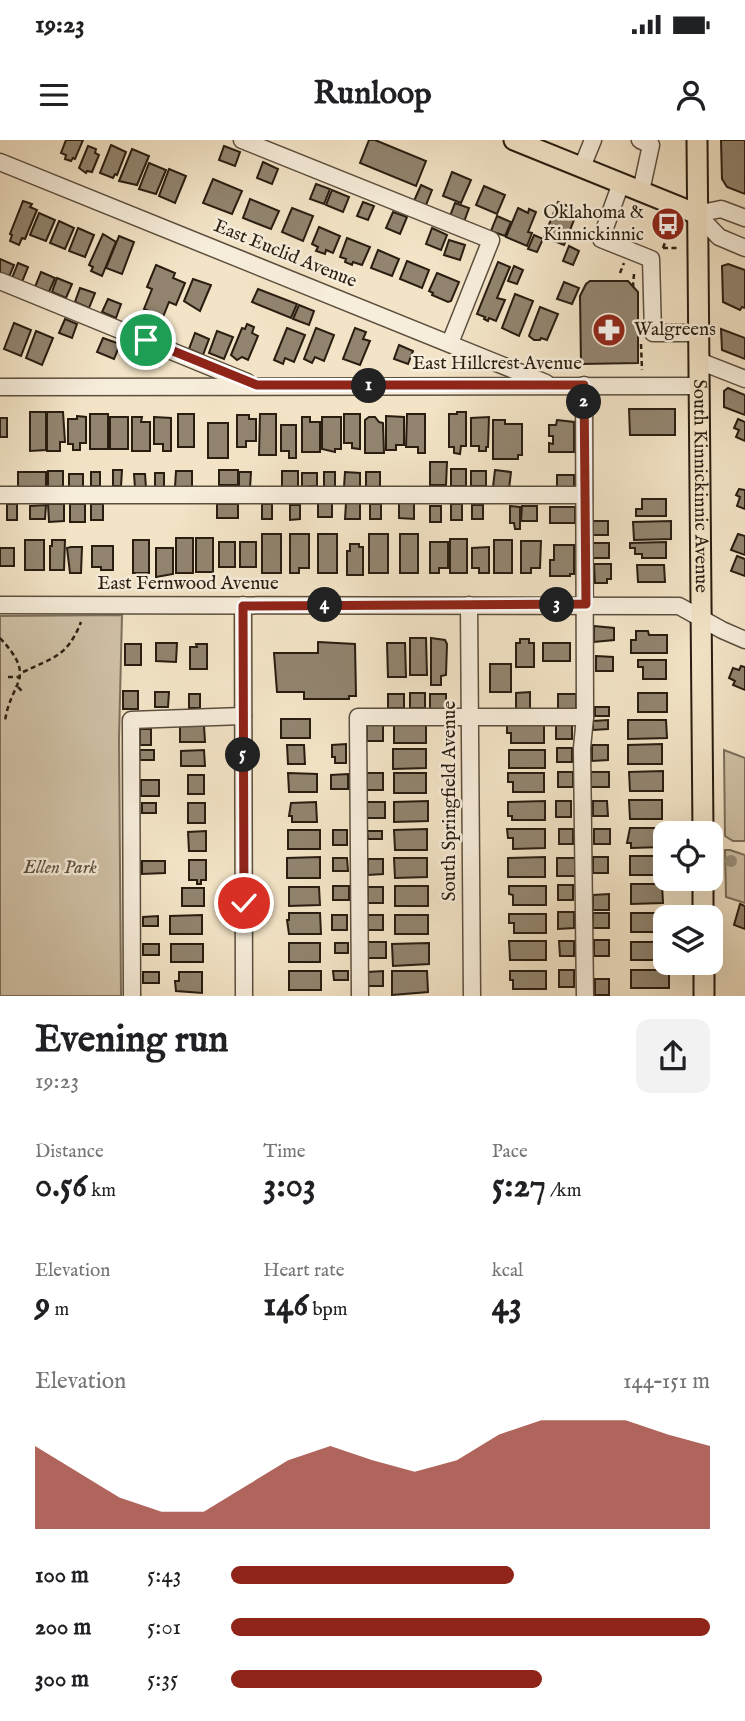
<!DOCTYPE html>
<meta charset="utf-8">
<style>
body{margin:0;font-family:"IM FELL English",serif;background:#f2f2f2;color:#202124;height:100vh;display:flex;flex-direction:column;font-size:26px;white-space:nowrap}
*{box-sizing:border-box;margin:0}
p{font-size:23px;color:#757577}
.icon{flex:none;width:38px;height:38px;fill:none;stroke:currentColor;stroke-width:2;stroke-linecap:round;stroke-linejoin:round}
.map{position:relative;height:856px;overflow:hidden}
.panel{display:flex;flex-direction:column;background:#fff;flex:1}
.panel>*{flex:none}
.controls{position:absolute;left:653px;top:681px;display:grid;gap:14px}
.controls a{display:grid;place-items:center;width:70px;height:70px;border-radius:14px;background:#fff;box-shadow:0 7px 28px #0002;font-size:35px}
.pin{position:absolute;display:grid;place-items:center;width:60px;height:60px;color:#fff;margin:-30px;border:4px solid #fff;border-radius:50%;box-shadow:0 2px 7px #0007}
.km{position:absolute;width:35px;height:35px;margin:-18px;border-radius:50%;background:#222;color:#fff;font-size:19px;line-height:35px;text-align:center}
.round{display:grid;place-items:center;flex:none;width:74px;height:74px;border-radius:14px;background:#f2f2f2}
.headline{display:flex;align-items:center;justify-content:space-between;height:119px;padding:0 35px}
h1{font-size:38px;font-weight:800;line-height:52px}
.figures{display:grid;grid-template-columns:repeat(3,1fr);gap:10px;height:119px;padding:7px 35px}
.figures div{display:grid;align-content:center}
.figures b{font-size:35px;font-weight:800}
.figures small{font-size:19px;font-weight:400}
.figures p{font-size:19px}
.chart{height:196px;padding:14px 35px}
.chart p{display:flex;justify-content:space-between}
.chart svg{width:100%;height:126px;margin-top:7px;fill:#8f2418;opacity:.7}
ul{padding:0 35px;list-style:none;font-size:23px}
li{display:grid;grid-template-columns:112px 84px 1fr;align-items:center;height:52px}
li i{height:18px;border-radius:9px;background:#8f2418}
.status{display:flex;justify-content:space-between;align-items:center;height:49px;padding:0 35px;background:#fff;direction:ltr}
.status svg{height:19px;fill:currentColor}
header{display:flex;justify-content:space-between;align-items:center;height:91px;padding:0 35px;background:#fff;font-size:32px;font-weight:800}
.map>svg:first-child{display:block}
</style>
<div class="status"><b>19:23</b><svg viewBox="0 0 49 12"><path d="M0 12V9h3v3zM5 12V6h3v6zM10 12V3h3v9zM15 12V0h3v12zM26 1h20v11H26zM47 4h2v5h-2z"/></svg></div>
<header><svg class="icon" aria-label="menu" viewBox="0 0 24 24"><path d="M4 6h16M4 12h16M4 18h16"/></svg>Runloop<svg class="icon" aria-label="person" viewBox="0 0 24 24"><circle cx="12" cy="8" r="4"/><path d="M4 21q1-7 8-7t8 7"/></svg></header>
<div class="map">
<svg width="745" height="857" viewBox="0 0 745 857">
<rect width="100%" height="100%" fill="#f3e4c7"/>
<filter id="stains"><feTurbulence type="fractalNoise" baseFrequency=".00286" numOctaves="4"/><feColorMatrix values="0 0 0 0 .2 0 0 0 0 .09 0 0 0 0 .02 0 0 0 .5 -.17"/></filter>
<radialGradient id="worn" r=".72"><stop offset=".6" stop-color="#630" stop-opacity="0"/><stop offset="1" stop-color="#630" stop-opacity=".3"/></radialGradient>
<!-- green -->
<g fill="#d1c2a8" stroke="#7d705c" stroke-width="2">
<path d="M122 475 119 599 121 856H0V476Z"/>
<path d="M724 610 745 618V701H733L725 696Z"/>
<path d="M725 710H730L745 715V763L726 757Z"/>
</g>
<!-- building -->
<g fill="#92846f" stroke="#291d10" stroke-width="2">
<path d="M66 0H83L75 19 73 18 71 21 65 19 66 15 61 13Z"/>
<path d="M369 0H375L426 21 416 46 360 23Z"/>
<path d="M721 0H745V54L727 47 722 39Z"/>
<path d="M111 5 126 12 117 35 115 34 113 38 100 33Z"/>
<path d="M88 6 96 9 95 13 99 15 92 32 87 31 86 33 79 28Z"/>
<path d="M224 6 240 12 235 26 219 20Z"/>
<path d="M132 9 149 16 137 45 119 41Z"/>
<path d="M263 22 278 29 272 44 257 38Z"/>
<path d="M149 23 166 30 156 54 139 49Z"/>
<path d="M169 29 186 36 175 63 159 56Z"/>
<path d="M452 32 471 40 461 63 443 56Z"/>
<path d="M213 39 242 51 232 74 203 63Z"/>
<path d="M316 44 330 49 324 64 310 59Z"/>
<path d="M421 45 432 50 426 65 414 61Z"/>
<path d="M484 46 505 55 497 74 476 65Z"/>
<path d="M332 50 349 57 343 72 326 65Z"/>
<path d="M250 59 279 71 271 89 243 78Z"/>
<path d="M23 61 32 64 30 67 37 70 25 99 22 98 19 105 10 101 12 95 10 94Z"/>
<path d="M363 62 374 66 368 80 357 76Z"/>
<path d="M558 62 578 70 564 105 544 97Z"/>
<path d="M455 63 469 68 464 82 450 76Z"/>
<path d="M292 68 313 76 303 101 282 92Z"/>
<path d="M518 68 528 73 529 69 536 72 528 92 532 93 527 106 506 97Z"/>
<path d="M393 72 407 77 400 94 386 88Z"/>
<path d="M39 73 55 80 46 101 30 95Z"/>
<path d="M497 76 511 82 505 96 491 91Z"/>
<path d="M59 81 74 88 65 109 50 103Z"/>
<path d="M319 87 340 96 333 113 326 110 325 114 316 111 318 107 312 104Z"/>
<path d="M78 88 94 95 85 117 69 111Z"/>
<path d="M432 88 447 95 441 110 426 104Z"/>
<path d="M103 94 116 102 102 136 91 131 93 127 89 125Z"/>
<path d="M534 95 543 99 537 112 528 109Z"/>
<path d="M119 96 134 102 122 134 106 128Z"/>
<path d="M347 98 370 107 362 125 353 122 352 125 345 122 346 119 340 117Z"/>
<path d="M449 100 465 105 460 120 444 115Z"/>
<path d="M569 106 579 111 573 125 563 121Z"/>
<path d="M378 110 399 119 392 136 371 128Z"/>
<path d="M0 119 14 125 9 137 0 133Z"/>
<path d="M407 121 429 130 422 148 400 139Z"/>
<path d="M498 122 510 127 497 158 505 160 496 181 489 178 488 181 484 179 485 177 477 174Z"/>
<path d="M18 123 28 127 22 142 12 138Z"/>
<path d="M728 124 745 130V168L742 167 740 170 723 162 722 126Z"/>
<path d="M156 125 175 133 173 138 185 143 176 165 169 162 163 177 144 169 152 149 147 147Z"/>
<path d="M514 126 523 130 517 144 508 141Z"/>
<path d="M41 132 55 138 49 152 35 147Z"/>
<path d="M437 133 459 142 451 161 448 162 432 155 433 153 429 151Z"/>
<path d="M57 138 72 144 66 158 52 152Z"/>
<path d="M193 139 211 145 200 171 184 161Z"/>
<path d="M590 141H628L638 152V223L581 224 580 156 586 144Z"/>
<path d="M564 142 579 148 572 164 557 159Z"/>
<path d="M80 148 95 153 89 168 75 162Z"/>
<path d="M258 149 297 164 291 178 252 162Z"/>
<path d="M515 154 533 161 519 196 502 188Z"/>
<path d="M108 159 121 164 116 178 102 172Z"/>
<path d="M299 165 314 171 309 185 293 179Z"/>
<path d="M540 167 558 174 547 200 541 198 540 200H534L529 196Z"/>
<path d="M65 179 77 184 72 198 59 193Z"/>
<path d="M14 183 31 190 21 216 4 209Z"/>
<path d="M247 184 254 187 252 193 258 196 248 220 242 217 237 220 231 215 242 188 245 189Z"/>
<path d="M287 188 305 195 294 222 285 218 283 224 274 220Z"/>
<path d="M316 188 334 195 324 221 315 217 312 223 304 219Z"/>
<path d="M355 188 366 192 363 199 370 201 360 225 343 219Z"/>
<path d="M721 189 745 198V219L722 210Z"/>
<path d="M36 191 53 198 42 225 26 218Z"/>
<path d="M217 191 233 197 224 219 209 213Z"/>
<path d="M195 193 209 199 203 215 189 209Z"/>
<path d="M103 198 120 204 114 219 97 212Z"/>
<path d="M129 200 146 206 140 220 124 214Z"/>
<path d="M399 205 413 211 408 224 394 219Z"/>
<path d="M728 248 745 255V275L724 267V251Z"/>
<path d="M629 269H675V295H630Z"/>
<path d="M30 272H46V310L30 311Z"/>
<path d="M47 272H63L65 302H60V311H47Z"/>
<path d="M457 272H466V306H461L460 314 454 313V307H449V274H457Z"/>
<rect x="90" y="274" width="18" height="35"/>
<rect x="178" y="274" width="16" height="33"/>
<path d="M260 274H276V315H259Z"/>
<path d="M344 274H360V309L352 308V303H344Z"/>
<path d="M407 274H425V313H418V307H406Z"/>
<path d="M237 275H249V279H256V301H246V307H237Z"/>
<path d="M77 276 86 277V303H80V310H73V304H68V279H77Z"/>
<path d="M386 276 404 277V305H396V310H386Z"/>
<rect x="110" y="277" width="18" height="32"/>
<path d="M132 277H142L141 282H150V311H132Z"/>
<path d="M154 277 171 278V311H163V304H154Z"/>
<path d="M302 277H310V282H320V312H302Z"/>
<path d="M322 277H341V309H335V312L322 309Z"/>
<path d="M369 277H375L379 282 383 283 384 313H365V280Z"/>
<path d="M489 277 488 307H486V311H479V306H471V278Z"/>
<rect x="0" y="278" width="7" height="19"/>
<path d="M738 279 745 282V301L736 297 739 290 734 288Z"/>
<path d="M493 280H505V284H522V315H518V319H493Z"/>
<path d="M557 280 574 282V312H549V303L553 304V296H549V285H556Z"/>
<rect x="208" y="283" width="20" height="35"/>
<path d="M281 285H296V318H289V311H281Z"/>
<path d="M430 322H447L446 345H430Z"/>
<rect x="451" y="329" width="15" height="17"/>
<path d="M113 330H122L121 346H113Z"/>
<rect x="219" y="330" width="19" height="15"/>
<path d="M495 330 511 332 509 349 493 347Z"/>
<rect x="48" y="331" width="15" height="16"/>
<path d="M176 331H192V347H175Z"/>
<path d="M282 331H298V349L282 350Z"/>
<rect x="471" y="331" width="15" height="15"/>
<path d="M18 332H46V348L18 347Z"/>
<rect x="91" y="332" width="9" height="14"/>
<path d="M239 332H251L250 348H239Z"/>
<rect x="324" y="332" width="11" height="16"/>
<path d="M345 332 360 333V347H344Z"/>
<rect x="366" y="332" width="14" height="15"/>
<rect x="155" y="333" width="9" height="15"/>
<path d="M302 333H317V346L302 347Z"/>
<rect x="69" y="334" width="14" height="14"/>
<path d="M134 334H145L146 348H135Z"/>
<rect x="557" y="335" width="17" height="15"/>
<path d="M739 349 745 350V369L737 366 740 357 736 355Z"/>
<path d="M642 359H666V376H636V369H642Z"/>
<rect x="318" y="363" width="14" height="14"/>
<path d="M346 363H360V379H345Z"/>
<path d="M399 363H414V379L399 378Z"/>
<rect x="7" y="364" width="10" height="16"/>
<path d="M48 364H64V381L49 382Z"/>
<rect x="70" y="364" width="15" height="18"/>
<rect x="91" y="364" width="12" height="16"/>
<rect x="217" y="364" width="21" height="14"/>
<rect x="262" y="364" width="10" height="15"/>
<rect x="370" y="364" width="11" height="15"/>
<rect x="451" y="364" width="11" height="16"/>
<path d="M46 365 45 379H30V366Z"/>
<path d="M290 365H300V379L290 380Z"/>
<rect x="472" y="365" width="11" height="14"/>
<rect x="430" y="366" width="11" height="16"/>
<path d="M510 366 520 367V389H515L514 383H510Z"/>
<path d="M522 366H537V381H521Z"/>
<rect x="550" y="367" width="25" height="16"/>
<rect x="593" y="381" width="15" height="14"/>
<path d="M671 381V399L634 400 633 382Z"/>
<rect x="262" y="394" width="19" height="39"/>
<path d="M290 394H309V428H299V433H290Z"/>
<rect x="318" y="394" width="19" height="39"/>
<rect x="369" y="394" width="19" height="39"/>
<rect x="400" y="394" width="18" height="39"/>
<path d="M738 394 745 396V415L731 410Z"/>
<rect x="176" y="398" width="17" height="35"/>
<rect x="196" y="398" width="17" height="34"/>
<rect x="450" y="399" width="17" height="34"/>
<rect x="25" y="400" width="19" height="30"/>
<path d="M52 400H65L64 430H50V406H52Z"/>
<rect x="133" y="400" width="16" height="33"/>
<rect x="494" y="400" width="18" height="33"/>
<path d="M521 401H541L540 428H531V433H521Z"/>
<rect x="219" y="402" width="16" height="25"/>
<rect x="240" y="402" width="16" height="25"/>
<path d="M430 402H448V428H439V433H430Z"/>
<path d="M666 402V418H642V414H635V408H630V403Z"/>
<rect x="593" y="403" width="16" height="15"/>
<path d="M350 404H359V407H363V435H347V411H350Z"/>
<path d="M554 405H574V434H570V436H550V420H554Z"/>
<path d="M92 406H113V430H101V427H92Z"/>
<path d="M71 407H82L81 433H70L67 408Z"/>
<path d="M489 407V433H479V428H472V408Z"/>
<rect x="0" y="408" width="14" height="18"/>
<path d="M156 408H173V434L156 437Z"/>
<path d="M737 416 745 419V436L731 431Z"/>
<path d="M594 424H611V439H607V443H595Z"/>
<path d="M637 425H664L665 442H638Z"/>
<path d="M594 486 614 488V500L594 502Z"/>
<path d="M636 491H648L649 495H667V513H631V500H636Z"/>
<path d="M410 498H426L427 535H410Z"/>
<path d="M431 498 445 500 447 504 446 535 441 536V545H431Z"/>
<path d="M520 499H529V503H534V527H516V503H520Z"/>
<path d="M318 502 355 504 356 556H349V559H304V552H277L274 513H318Z"/>
<path d="M156 503H177L176 522 156 521Z"/>
<path d="M387 503H405L406 537H388Z"/>
<rect x="543" y="503" width="27" height="18"/>
<rect x="125" y="504" width="16" height="21"/>
<path d="M196 504H207V529H190V507H197Z"/>
<path d="M596 516 613 517V531H596Z"/>
<path d="M638 520H666V539H643V527H638Z"/>
<rect x="490" y="524" width="21" height="28"/>
<path d="M741 526 745 527V550L733 545 735 541 729 538 733 528 739 530Z"/>
<rect x="123" y="551" width="15" height="18"/>
<path d="M155 552H169L168 567H155Z"/>
<path d="M530 552V569H516V553Z"/>
<rect x="410" y="553" width="15" height="15"/>
<rect x="638" y="553" width="29" height="19"/>
<rect x="189" y="554" width="11" height="14"/>
<rect x="388" y="554" width="16" height="14"/>
<rect x="430" y="554" width="16" height="15"/>
<rect x="558" y="554" width="18" height="16"/>
<rect x="595" y="567" width="14" height="9"/>
<rect x="281" y="579" width="29" height="19"/>
<path d="M608 580V589L593 590V581Z"/>
<path d="M628 580H666L667 598 628 599Z"/>
<rect x="394" y="584" width="32" height="19"/>
<path d="M507 584H544V603H511V593H507Z"/>
<rect x="367" y="585" width="16" height="16"/>
<rect x="556" y="585" width="16" height="14"/>
<path d="M180 586H204L205 602H180Z"/>
<rect x="140" y="589" width="11" height="16"/>
<path d="M346 604V623H335V617H332V605Z"/>
<path d="M662 604V624H628V605Z"/>
<path d="M287 605H304L305 624H288Z"/>
<path d="M592 605H608V620L592 621Z"/>
<rect x="557" y="608" width="15" height="14"/>
<path d="M393 609H426V628L393 629Z"/>
<rect x="140" y="610" width="14" height="10"/>
<path d="M204 610 205 626H181V611Z"/>
<rect x="509" y="610" width="36" height="18"/>
<path d="M663 631V651H630L629 632Z"/>
<rect x="558" y="632" width="15" height="15"/>
<rect x="591" y="632" width="18" height="15"/>
<path d="M288 633 317 634V652H289Z"/>
<rect x="366" y="633" width="17" height="17"/>
<rect x="394" y="633" width="32" height="20"/>
<path d="M508 633H544V652H513V642H508Z"/>
<path d="M348 634V649H331V635Z"/>
<rect x="188" y="635" width="16" height="19"/>
<rect x="141" y="640" width="18" height="16"/>
<path d="M629 660H662V679H630Z"/>
<path d="M428 661V681L394 682V662Z"/>
<path d="M545 661V680H512V676H508V662Z"/>
<rect x="556" y="661" width="15" height="16"/>
<path d="M593 661H607L608 676H593Z"/>
<path d="M316 662 317 682H292V676H289L291 663Z"/>
<rect x="367" y="662" width="18" height="16"/>
<rect x="142" y="663" width="14" height="10"/>
<rect x="188" y="663" width="17" height="20"/>
<path d="M630 688H662V707L631 708V703H627Z"/>
<path d="M427 689V710H395L394 690Z"/>
<path d="M507 689H545V708L513 709V698H508Z"/>
<rect x="559" y="689" width="14" height="15"/>
<rect x="594" y="689" width="16" height="15"/>
<rect x="288" y="690" width="32" height="19"/>
<rect x="333" y="690" width="14" height="15"/>
<path d="M206 691V711H189L188 692Z"/>
<path d="M367 691H382V699H368Z"/>
<rect x="630" y="716" width="32" height="19"/>
<path d="M320 717V738H287V718Z"/>
<path d="M545 717V737H508V718Z"/>
<rect x="593" y="717" width="15" height="16"/>
<path d="M333 718H347L348 731H333Z"/>
<path d="M394 718H427V737L395 738Z"/>
<rect x="557" y="718" width="18" height="18"/>
<path d="M368 719H383V734L368 735Z"/>
<path d="M189 720H206V740H201V744H197V740H189Z"/>
<path d="M142 721H165V733L142 734Z"/>
<path d="M631 744H662L663 763 631 764Z"/>
<rect x="558" y="745" width="15" height="15"/>
<rect x="333" y="746" width="16" height="14"/>
<rect x="395" y="746" width="33" height="20"/>
<path d="M509 746H546V765H513V755L509 754Z"/>
<path d="M289 747H319L320 765 289 766Z"/>
<rect x="368" y="747" width="15" height="16"/>
<rect x="182" y="748" width="22" height="18"/>
<path d="M609 754V770H593V755Z"/>
<path d="M740 764 745 766V789L734 785Z"/>
<path d="M558 772H574V788L558 789Z"/>
<path d="M289 773H320L321 794H289L287 780H289Z"/>
<rect x="593" y="773" width="16" height="15"/>
<path d="M631 773H664L665 792H631Z"/>
<path d="M509 774H546V793H514V783H509Z"/>
<path d="M202 775V794H170V776Z"/>
<rect x="332" y="775" width="15" height="15"/>
<rect x="368" y="775" width="15" height="15"/>
<rect x="395" y="775" width="33" height="19"/>
<path d="M158 776V786H143V777Z"/>
<rect x="594" y="800" width="15" height="16"/>
<path d="M509 801H546V820H510Z"/>
<path d="M559 801H574V816H560Z"/>
<rect x="368" y="802" width="18" height="16"/>
<rect x="631" y="802" width="34" height="18"/>
<rect x="289" y="803" width="31" height="19"/>
<rect x="335" y="803" width="13" height="10"/>
<path d="M429 803V824L393 826 392 804Z"/>
<rect x="143" y="804" width="16" height="11"/>
<rect x="171" y="804" width="32" height="18"/>
<rect x="559" y="830" width="15" height="17"/>
<rect x="631" y="830" width="38" height="18"/>
<rect x="289" y="831" width="32" height="19"/>
<path d="M333 831H348V840H334Z"/>
<path d="M383 831V846H368V832Z"/>
<path d="M392 831H427L428 852 392 855Z"/>
<path d="M510 831H546V849H513V840H510Z"/>
<rect x="143" y="832" width="16" height="11"/>
<path d="M179 832H202V853L176 851 175 841H179Z"/>
<rect x="595" y="839" width="14" height="16"/>
</g>
<g fill="none" stroke-linecap="round" stroke-linejoin="round">
<defs>
<g id="minor">
<path d="M242 0 491 100 450 203"/>
<path d="M640 0 651 5 641 51"/>
<path d="M0 22 546 243"/>
<path d="M582 27 593 0"/>
<path d="M621 43 601 99 651 119 653 193H699"/>
<path d="M745 78 721 69 697 74 719 97 745 108"/>
<path d="M0 141 247 242"/>
<path d="M699 221 745 239"/>
<path d="M584 245 585 577 582 608 585 857"/>
<path d="M0 247 699 246"/>
<path d="M0 355H584"/>
<path d="M0 465 679 466 722 490 745 500"/>
<path d="M243 465 244 857"/>
<path d="M469 465 472 857"/>
<path d="M132 857 131 580 243 576"/>
<path d="M360 857 358 577H585"/>
</g>
<g id="major">
<path d="M514 0 697 74"/>
<path id="s1" d="M697 0 703 693"/>
<path d="M703 738V777"/>
<path d="M704 822V857"/>
</g>
</defs>
<!-- minor casing -->
<use href="#minor" stroke="#5c4f3e" stroke-width="19"/>
<!-- major casing -->
<use href="#major" stroke="#291d10" stroke-width="23"/>
<!-- path -->
<g stroke="#291d10" stroke-width="2.5" stroke-dasharray="5 3.5" stroke-linecap="butt">
<path d="M663 108 668 94"/>
<path d="M663 108H677"/>
<path d="M620 133 624 123"/>
<path d="M634 134 633 146H638"/>
<path d="M641 204 642 230"/>
<path d="M0 498C38 539 11 540 5 581"/>
<path d="M23 532C54 517 67 517 81 482"/>
<path d="M8 537H21"/>
<path d="M18 547 24 553"/>
</g>
<!-- minor -->
<use href="#minor" stroke="#f7eddb" stroke-width="16"/>
<!-- major -->
<use href="#major" stroke="#f3e4c7" stroke-width="19"/>
</g>
<!-- trees -->
<circle fill="#9f927c" cx="731" cy="721" r="6"/>
<g fill="none" stroke-linecap="round" stroke-linejoin="round">
<defs>
<path id="route" d="M146 200 257 245H584L586 464 243 466 244 763"/>
</defs>
<!-- route casing -->
<use href="#route" stroke="#fff" stroke-width="14"/>
<!-- route -->
<use href="#route" stroke="#8f2418" stroke-width="9"/>
</g>
<!-- icons -->
<defs>
<symbol id="bus-disc" viewBox="-11 -11 22 22"><circle r="9.5" fill="#8f2418" stroke="#f7eddb"/><path d="M-5-6H5V4H4V6H2V4H-2V6H-4V4H-5ZM-3.5-4V0h7V-4ZM-3.5 1.2v1.5H-2V1.2ZM2 1.2v1.5H3.5V1.2Z" fill="#fff"/></symbol>
<symbol id="pharmacy-disc" viewBox="-11 -11 22 22"><circle r="9.5" fill="#8f2418" stroke="#f7eddb"/><path d="M-2-6h4v4h4v4h-4v4h-4v-4h-4v-4h4Z" fill="#fff"/></symbol>
</defs>
<g fill-rule="evenodd">
<use href="#bus-disc" x="649" y="65" width="38" height="38"/>
<use href="#pharmacy-disc" x="590" y="171" width="38" height="38"/>
</g>
<g text-anchor="middle" dominant-baseline="central" stroke-width="5" stroke-linejoin="round" paint-order="stroke">
<!-- poi labels -->
<g font-size="19" fill="#291d10" stroke="#f7eddb" text-anchor="end">
<text x="644" y="73">Oklahoma &amp;<tspan x="644" dy="22">Kinnickinnic</tspan></text>
<text x="634" y="190" text-anchor="start">Walgreens</text>
</g>
<!-- street labels -->
<g font-size="19" fill="#291d10" stroke="#f7eddb">
<text transform="translate(285 114) rotate(22)">East Euclid Avenue</text>
<text x="497" y="224">East Hillcrest Avenue</text>
<text stroke="none"><textPath href="#s1" startOffset="346">South Kinnickinnic Avenue</textPath></text>
<text x="188" y="444">East Fernwood Avenue</text>
<text transform="translate(450 661) rotate(-90)">South Springfield Avenue</text>
</g>
<!-- park labels -->
<g font-size="19" font-style="italic" fill="#5b4f3e" stroke="#f7eddb">
<text x="60" y="728">Ellen Park</text>
</g>
</g>
<rect width="100%" height="100%" filter="url(#stains)"/>
<rect width="100%" height="100%" fill="url(#worn)"/>
</svg>
<div class="controls">
<a><svg class="icon" aria-label="locate" viewBox="0 0 24 24"><circle cx="12" cy="12" r="6"/><path d="M12 2v4M12 18v4M2 12h4M18 12h4"/></svg></a>
<a><svg class="icon" aria-label="layers" viewBox="0 0 24 24"><path d="M12 4l9 5-9 5-9-5zM3 14l9 5 9-5"/></svg></a>
</div>
<div class="pin" style="left:146px;top:200px;background:#1e9e55"><svg class="icon" aria-label="arrive" viewBox="0 0 24 24"><path d="M6 21V4h12l-3 4 3 4H6"/></svg></div>
<div class="pin" style="left:244px;top:763px;background:#d93025"><svg class="icon" aria-label="check" viewBox="0 0 24 24"><path d="M5 12l5 5 9-10"/></svg></div>
<b class="km" style="left:369px;top:246px">1</b>
<b class="km" style="left:584px;top:262px">2</b>
<b class="km" style="left:557px;top:465px">3</b>
<b class="km" style="left:325px;top:465px">4</b>
<b class="km" style="left:243px;top:615px">5</b>
</div>
<section class="panel">
<div class="headline"><div><h1>Evening run</h1><p>19:23</p></div><a class="round"><svg class="icon" aria-label="share" viewBox="0 0 24 24"><path d="M12 15V3M7 8l5-5 5 5M5 13v7h14v-7"/></svg></a></div>
<div class="figures">
<div><p>Distance</p><b>0.56<small> km</small></b></div>
<div><p>Time</p><b>3:03</b></div>
<div><p>Pace</p><b>5:27<small> /km</small></b></div>
</div>
<div class="figures">
<div><p>Elevation</p><b>9<small> m</small></b></div>
<div><p>Heart rate</p><b>146<small> bpm</small></b></div>
<div><p>kcal</p><b>43</b></div>
</div>
<div class="chart"><p><span>Elevation</span>144–151 m</p>
<svg viewBox="0 0 160 44" preserveAspectRatio="none"><path d="M0 44V15L10 24L20 33L30 38L40 38L50 29L60 20L70 15L80 20L90 24L100 20L110 11L120 6L130 6L140 6L150 11L160 15V44z"/></svg>
</div>
<ul>
<li><b>100 m</b>5:43<i style="width:59%"></i></li>
<li><b>200 m</b>5:01<i style="width:100%"></i></li>
<li><b>300 m</b>5:35<i style="width:65%"></i></li>
</ul>
</section>
